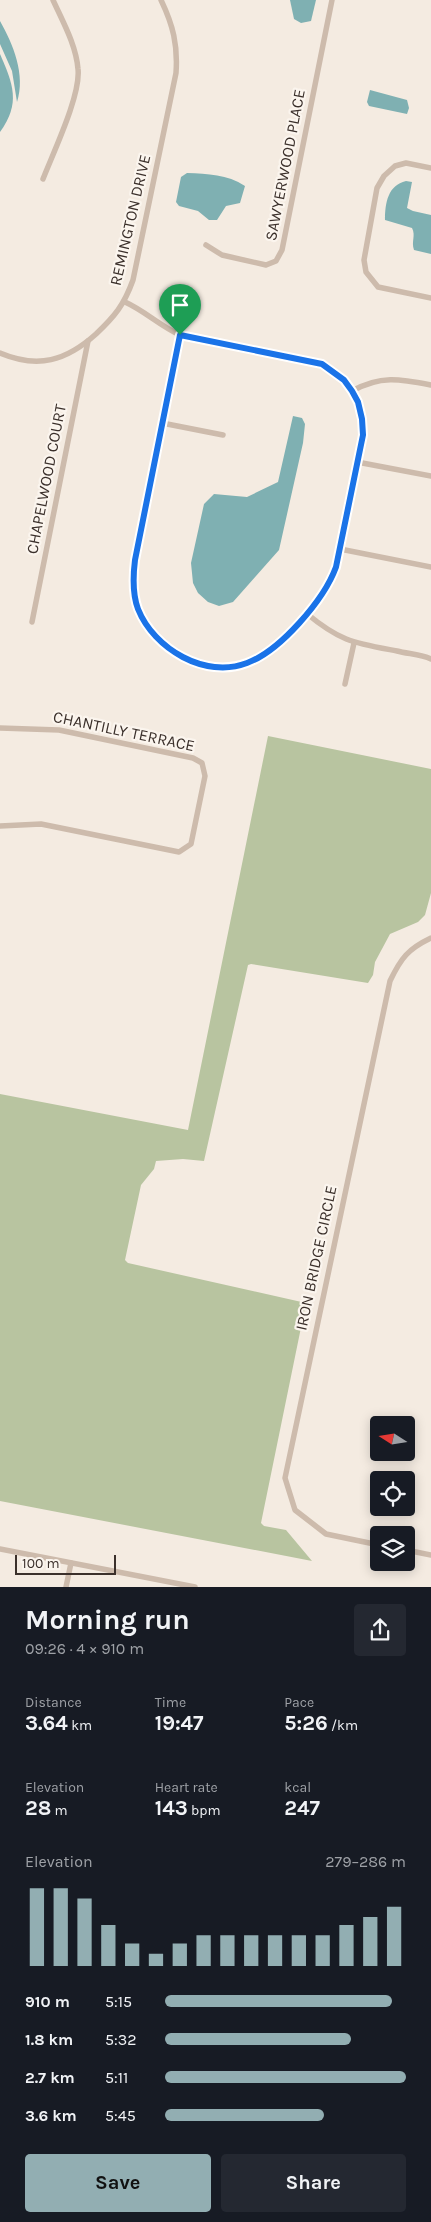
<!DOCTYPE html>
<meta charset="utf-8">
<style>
body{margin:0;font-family:Karla,sans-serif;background:#242831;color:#f1f3f6;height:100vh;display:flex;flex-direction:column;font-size:19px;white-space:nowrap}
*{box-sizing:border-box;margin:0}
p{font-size:16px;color:#9ea1a6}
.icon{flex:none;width:28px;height:28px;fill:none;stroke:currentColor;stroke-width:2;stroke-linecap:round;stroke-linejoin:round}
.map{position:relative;height:1587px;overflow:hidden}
.side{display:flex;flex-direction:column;background:#171b24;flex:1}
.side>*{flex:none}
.needle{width:32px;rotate:282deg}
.buttons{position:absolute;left:370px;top:1416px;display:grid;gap:10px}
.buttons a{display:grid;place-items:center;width:45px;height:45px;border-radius:5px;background:#171b24;box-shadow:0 2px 12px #0003;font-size:25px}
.scale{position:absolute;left:15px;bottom:12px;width:101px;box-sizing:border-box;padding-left:5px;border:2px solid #3b302b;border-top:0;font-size:14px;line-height:18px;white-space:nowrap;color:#3b302b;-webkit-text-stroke:4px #fbf5ee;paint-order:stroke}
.pin{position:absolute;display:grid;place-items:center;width:42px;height:42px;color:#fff;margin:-51px -21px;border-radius:50% 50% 50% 0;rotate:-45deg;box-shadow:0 0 5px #0007}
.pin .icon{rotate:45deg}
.round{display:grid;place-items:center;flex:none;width:52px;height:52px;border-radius:5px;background:#242831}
.summary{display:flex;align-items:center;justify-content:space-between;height:85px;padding:0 25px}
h1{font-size:28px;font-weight:700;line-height:38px}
.figures{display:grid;grid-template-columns:repeat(3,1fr);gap:8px;height:85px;padding:5px 25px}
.figures div{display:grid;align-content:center}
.figures b{font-size:21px;font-weight:700}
.figures small{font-size:14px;font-weight:400}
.figures p{font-size:14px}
.chart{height:140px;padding:10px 25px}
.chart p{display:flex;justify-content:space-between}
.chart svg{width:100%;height:90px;margin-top:5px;stroke:#92aeb2;stroke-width:6}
.action{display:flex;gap:10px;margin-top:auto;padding:10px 25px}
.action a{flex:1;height:58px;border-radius:5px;background:#92aeb2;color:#111;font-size:20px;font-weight:700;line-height:58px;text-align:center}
.action a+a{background:#242831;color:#f1f3f6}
ul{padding:0 25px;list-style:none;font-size:16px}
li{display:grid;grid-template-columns:80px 60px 1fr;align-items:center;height:38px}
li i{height:12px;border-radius:6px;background:#92aeb2}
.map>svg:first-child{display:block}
</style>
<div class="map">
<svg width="431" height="1587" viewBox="0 0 431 1587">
<rect width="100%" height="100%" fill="#f4ebe1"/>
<!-- green -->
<path fill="#b8c4a0" d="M268 736 431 769V893L425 915 418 922 390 934 375 962 373 975 368 983 251 964 248 965 204 1161 183 1159 156 1161 154 1169 141 1185 125 1260 128 1263 306 1303 261 1523 264 1526 286 1530 312 1561 0 1501V1094L188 1130Z"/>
<!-- water -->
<g fill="#7fb0b2">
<path d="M290 0H316L311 21 301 23 294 19Z"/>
<path d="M0 21C13 44 26 75 17 102L12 71 0 44Z"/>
<path d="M0 54C13 84 21 103 0 132Z"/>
<path d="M370 90 407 100 409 108 407 114 369 106 367 102Z"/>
<path d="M187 173C208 174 227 174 245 186L240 203 226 206 217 220H209L198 211 179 206 176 202 181 177Z"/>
<path d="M406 181 412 182 407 208 413 211 431 215V254L414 250C411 241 416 236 412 228L385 220C385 203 388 185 406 181Z"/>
<path d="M293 416 302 418 305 424 303 443 279 550 233 602 219 606 208 602 198 593 193 583 191 563 204 504 214 494 247 497 278 482Z"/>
</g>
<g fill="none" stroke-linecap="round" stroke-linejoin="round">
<!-- street -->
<g stroke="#cdbbac" stroke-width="5.5">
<path d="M431 168 406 163 395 166 384 176 377 188 364 260 366 272 378 287 431 298"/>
<path d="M43 179C53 153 81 95 78 69 76 45 63 22 53 0"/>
<path d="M206 245 222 255 266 265 276 261 282 250 332 0"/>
<path d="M125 302C145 311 160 326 180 335L322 364 344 379 352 391 358 402 362 419 363 435 336 567C324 600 280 651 247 663 204 679 154 649 138 609 132 593 133 576 135 560L180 335"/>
<path d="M0 353C38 369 66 361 96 334 115 316 124 305 133 280L176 73C178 45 173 25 161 0"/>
<path d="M352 391C381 375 400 379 431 385"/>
<path d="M162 423 223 435"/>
<path d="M357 462 431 476"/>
<path d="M340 549 431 567"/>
<path d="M306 613C341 642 354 643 397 651 408 654 421 654 431 659"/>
<path d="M32 622 88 341"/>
<path d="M345 684 354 643"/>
<path d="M0 728 59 730 193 758 202 763 205 776 191 844 179 852 41 824 0 826"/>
<path d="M379 1545 326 1534 295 1510 285 1478 390 981C401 958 408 949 431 938"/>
<path d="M0 1549 195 1587"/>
<path d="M406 1550 431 1555"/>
<path d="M66 1587 71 1563"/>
</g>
</g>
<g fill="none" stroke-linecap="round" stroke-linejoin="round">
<defs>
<path id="route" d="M180 335 322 364 344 380 352 391 358 402 362 419 363 435 336 567C324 600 280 651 247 663 205 679 154 649 138 609 132 593 133 576 135 560Z"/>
</defs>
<!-- route casing -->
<use href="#route" stroke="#fff" stroke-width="10"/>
<!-- route -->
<use href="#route" stroke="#1a73e8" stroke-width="6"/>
</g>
<g text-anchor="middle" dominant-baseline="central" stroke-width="4.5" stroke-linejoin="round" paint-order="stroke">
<!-- street labels -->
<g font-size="16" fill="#3b302b" stroke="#fbf5ee">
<text transform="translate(285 165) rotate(-79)">SAWYERWOOD PLACE</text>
<text transform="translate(130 220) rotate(-77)">REMINGTON DRIVE</text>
<text transform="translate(46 479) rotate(-79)">CHAPELWOOD COURT</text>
<text transform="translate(124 731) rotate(12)">CHANTILLY TERRACE</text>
<text transform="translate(316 1258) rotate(-78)">IRON BRIDGE CIRCLE</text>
</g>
</g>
</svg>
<div class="buttons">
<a><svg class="needle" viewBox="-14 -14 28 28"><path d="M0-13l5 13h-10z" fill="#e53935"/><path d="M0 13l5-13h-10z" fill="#9ea1a6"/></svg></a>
<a><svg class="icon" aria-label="locate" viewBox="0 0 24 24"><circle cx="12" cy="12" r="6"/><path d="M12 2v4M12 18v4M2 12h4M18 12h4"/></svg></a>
<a><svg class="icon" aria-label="layers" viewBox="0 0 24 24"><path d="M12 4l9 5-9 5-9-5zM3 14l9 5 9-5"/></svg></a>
</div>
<div class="scale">100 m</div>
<div class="pin" style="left:180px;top:335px;background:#1e9e55"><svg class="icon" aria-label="arrive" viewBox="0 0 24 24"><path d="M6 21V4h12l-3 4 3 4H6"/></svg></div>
</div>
<section class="side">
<div class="summary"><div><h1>Morning run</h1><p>09:26 · 4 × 910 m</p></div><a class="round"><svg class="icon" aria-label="share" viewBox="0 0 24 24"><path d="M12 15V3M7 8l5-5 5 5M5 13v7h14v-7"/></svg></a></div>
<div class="figures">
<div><p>Distance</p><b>3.64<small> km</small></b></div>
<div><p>Time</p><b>19:47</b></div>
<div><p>Pace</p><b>5:26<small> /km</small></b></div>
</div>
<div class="figures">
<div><p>Elevation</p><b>28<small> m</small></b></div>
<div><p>Heart rate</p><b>143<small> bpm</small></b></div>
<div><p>kcal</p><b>247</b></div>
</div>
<div class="chart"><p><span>Elevation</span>279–286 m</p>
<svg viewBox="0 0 160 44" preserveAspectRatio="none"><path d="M5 44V6M15 44V6M25 44V11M35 44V24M45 44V33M55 44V38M65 44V33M75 44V29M85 44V29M95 44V29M105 44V29M115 44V29M125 44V29M135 44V24M145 44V20M155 44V15"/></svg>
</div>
<ul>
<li><b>910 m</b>5:15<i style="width:94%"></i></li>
<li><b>1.8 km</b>5:32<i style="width:77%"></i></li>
<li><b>2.7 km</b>5:11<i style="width:100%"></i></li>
<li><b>3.6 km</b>5:45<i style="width:66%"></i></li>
</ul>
<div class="action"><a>Save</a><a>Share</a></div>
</section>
